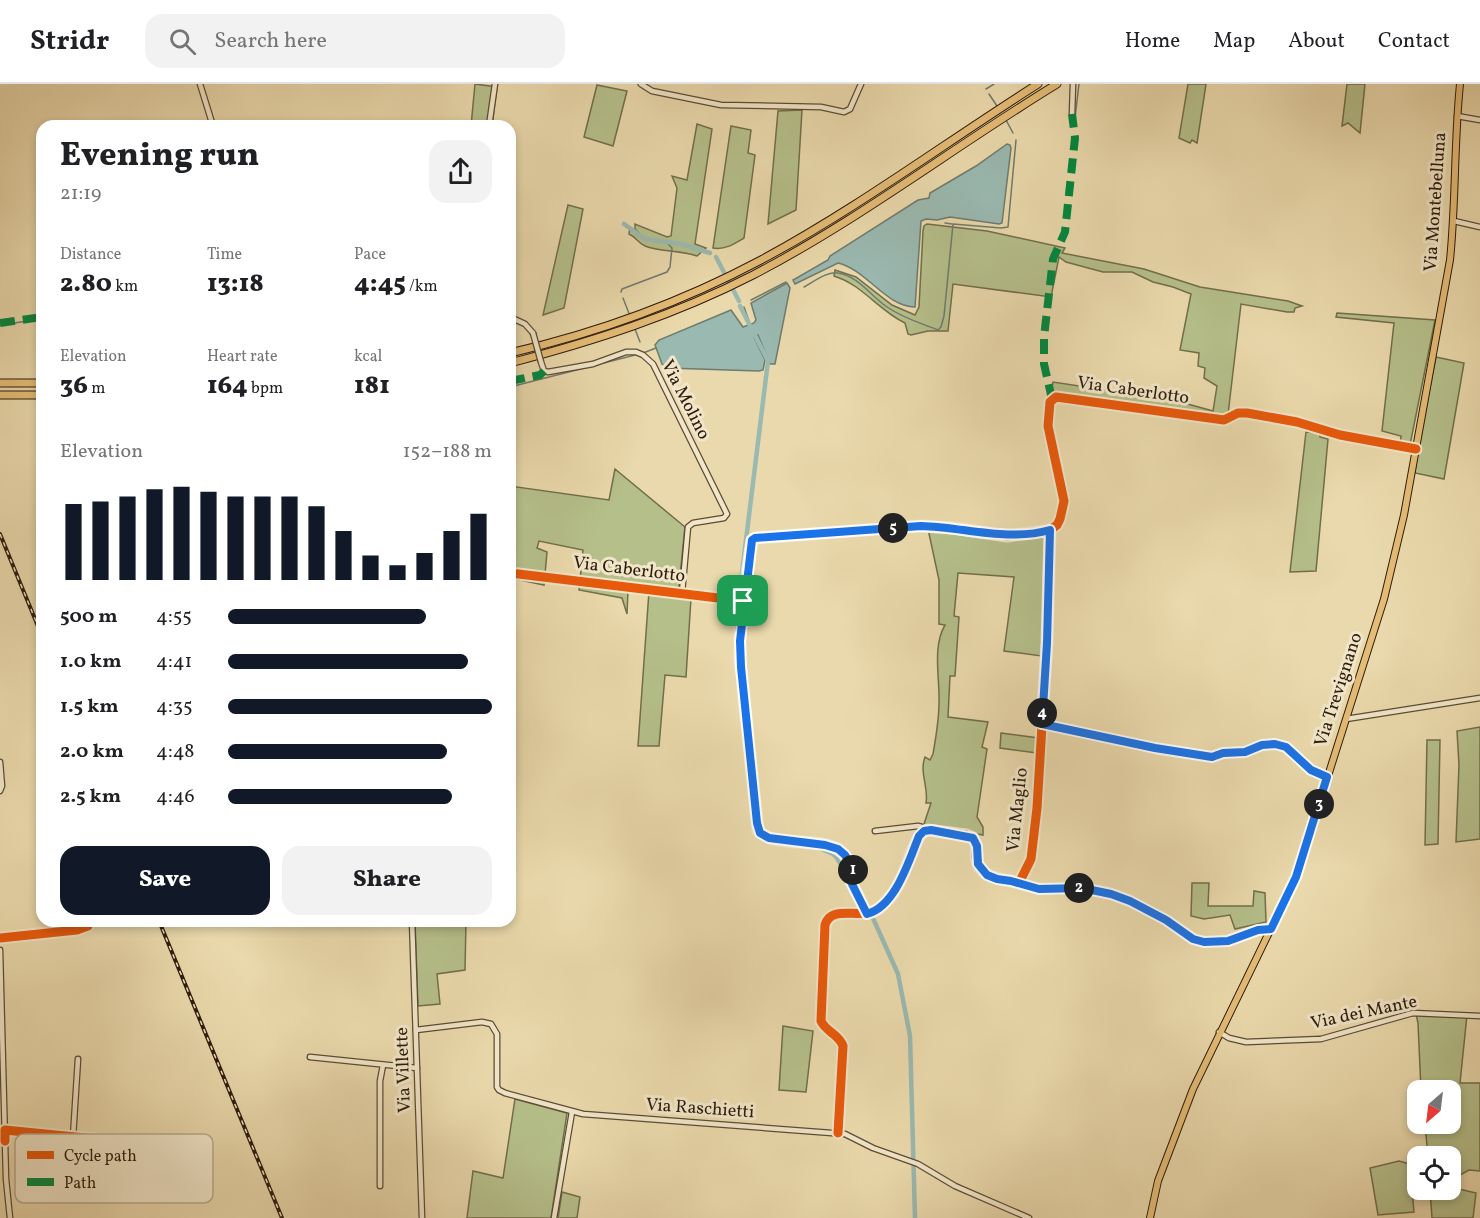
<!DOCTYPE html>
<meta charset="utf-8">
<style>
body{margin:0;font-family:Vollkorn,serif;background:#f2f2f2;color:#202124;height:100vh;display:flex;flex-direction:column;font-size:22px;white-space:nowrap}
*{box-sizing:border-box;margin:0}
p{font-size:20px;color:#757577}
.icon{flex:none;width:33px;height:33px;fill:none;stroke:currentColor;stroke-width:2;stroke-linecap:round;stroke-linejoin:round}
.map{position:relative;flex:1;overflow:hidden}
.panel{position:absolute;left:36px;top:36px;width:480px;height:807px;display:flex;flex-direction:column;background:#fff;border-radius:18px;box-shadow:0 3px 9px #0003}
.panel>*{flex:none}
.needle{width:39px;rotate:208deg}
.tools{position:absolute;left:1407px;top:996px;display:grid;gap:12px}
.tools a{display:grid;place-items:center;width:54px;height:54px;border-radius:12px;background:#fff;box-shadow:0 3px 9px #0003;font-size:30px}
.pin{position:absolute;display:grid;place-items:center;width:51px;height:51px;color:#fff;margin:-26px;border-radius:12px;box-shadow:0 3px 9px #0006}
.km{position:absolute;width:30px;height:30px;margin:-15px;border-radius:50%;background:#222;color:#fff;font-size:16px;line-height:30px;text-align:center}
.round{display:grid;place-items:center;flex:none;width:63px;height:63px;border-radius:18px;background:#f2f2f2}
.summary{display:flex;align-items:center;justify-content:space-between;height:102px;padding:0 24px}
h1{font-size:33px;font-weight:800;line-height:45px}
.stats{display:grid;grid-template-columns:repeat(3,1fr);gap:9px;height:102px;padding:6px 24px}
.stats div{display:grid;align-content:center}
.stats b{font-size:26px;font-weight:800}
.stats small{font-size:16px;font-weight:400}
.stats p{font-size:16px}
.chart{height:168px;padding:12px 24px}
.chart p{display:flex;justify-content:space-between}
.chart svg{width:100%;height:108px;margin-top:6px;stroke:#111827;stroke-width:6}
.primary-button{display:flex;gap:12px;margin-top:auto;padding:12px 24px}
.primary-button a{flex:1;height:69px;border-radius:18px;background:#111827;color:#fff;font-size:24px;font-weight:800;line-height:69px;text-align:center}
.primary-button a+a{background:#f2f2f2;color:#202124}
ul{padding:0 24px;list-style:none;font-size:20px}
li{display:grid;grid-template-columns:96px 72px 1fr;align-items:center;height:45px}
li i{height:15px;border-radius:8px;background:#111827}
header{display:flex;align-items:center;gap:36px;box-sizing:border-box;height:84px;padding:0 30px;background:#fff;border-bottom:2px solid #e0e0e0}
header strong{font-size:28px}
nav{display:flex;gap:33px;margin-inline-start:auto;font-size:21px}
.search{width:420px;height:54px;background:#f2f2f2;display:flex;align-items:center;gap:15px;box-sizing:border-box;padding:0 21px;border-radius:18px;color:#757577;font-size:22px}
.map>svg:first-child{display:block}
</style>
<header>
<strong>Stridr</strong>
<div class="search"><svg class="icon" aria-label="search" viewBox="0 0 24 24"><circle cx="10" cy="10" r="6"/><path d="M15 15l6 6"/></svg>Search here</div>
<nav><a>Home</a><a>Map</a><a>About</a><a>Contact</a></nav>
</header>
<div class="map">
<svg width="1480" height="1134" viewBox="0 0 1480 1134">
<rect width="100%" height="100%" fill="#ead9ac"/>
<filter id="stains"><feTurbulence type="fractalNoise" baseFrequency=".00333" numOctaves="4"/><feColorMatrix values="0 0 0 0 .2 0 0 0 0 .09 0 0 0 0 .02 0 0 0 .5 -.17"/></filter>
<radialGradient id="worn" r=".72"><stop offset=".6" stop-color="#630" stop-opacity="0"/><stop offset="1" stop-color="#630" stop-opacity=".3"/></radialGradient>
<!-- green -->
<g fill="#b5bf8a" stroke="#716e4b" stroke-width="1.5">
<path d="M475 0 497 3 492 42H471Z"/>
<path d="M1188 0H1206L1197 59 1192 56 1190 59 1179 54Z"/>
<path d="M1347 0H1365L1360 49 1348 39 1342 42Z"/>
<path d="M597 1 627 7 613 62 584 53Z"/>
<path d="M802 26 796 126 768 140 778 27Z"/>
<path d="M697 40 712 45 695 160 706 164 697 172C679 166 659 168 645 162 638 159 636 153 629 150L630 143 639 149 635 145V140L667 153 671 152 677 104 672 92 687 96Z"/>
<path d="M731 42 751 46 748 69 755 71 744 154C734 160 725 166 713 164Z"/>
<path d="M568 121 583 125 564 224 543 231Z"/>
<path d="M927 140 987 147 1065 164 1062 169 1144 185 1200 203 1288 217 1302 222 1295 224 1294 228H1287L1241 220 1227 339 1050 314 1053 298 1173 316 1213 327 1217 302 1204 294 1205 284 1198 282 1199 269 1180 266 1191 210 1173 203 1153 198 1132 188H1103L1066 178 1059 173 1051 213 953 200 948 247H928L911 251 908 250 905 239C879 227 863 201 834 192L835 186 856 193 892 221 915 231 919 223 923 147 924 142Z"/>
<path d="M1337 229 1435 236 1409 366 1400 361 1401 352 1382 347 1394 239 1336 233Z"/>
<path d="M1436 273 1464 279 1444 395 1415 389 1418 364Z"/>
<path d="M1306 348 1320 349V353L1328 355 1316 487 1290 488Z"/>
<path d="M615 385 685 443 678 512 691 514 686 593 665 591 659 662H638L649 507 628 506 627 530 622 514 579 506 583 466 539 457 537 464 547 468 544 501 510 494V402L609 416Z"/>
<path d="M928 445 1006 452 1052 447 1049 573 1004 567 1014 493 958 489 954 532 959 533 955 592H950L948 633 988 638 982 663 987 665 977 733 983 743V751L924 740 931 719H926C929 703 919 689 925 673L930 676 933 670C936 653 939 635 939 619 940 594 932 563 945 541L939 540V496Z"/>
<path d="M1480 643V755L1456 758 1459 681 1457 647Z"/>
<path d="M1001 649 1039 654 1037 669 1000 664Z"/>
<path d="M1427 656H1440L1438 760 1425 761Z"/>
<path d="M1192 799H1209L1208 822H1253L1254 807 1265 809 1266 838 1235 845 1230 831 1204 835 1191 832Z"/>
<path d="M415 837H466L465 886 437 890 440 920 418 922Z"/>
<path d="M1416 930 1467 931 1460 999H1480V1087L1469 1086 1460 1091 1459 1105 1476 1109 1473 1134H1432L1430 1106H1450V1072H1428L1425 1040H1450V1006H1421L1418 939Z"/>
<path d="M783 942 813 947 806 1008 779 1006Z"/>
<path d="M515 1015 567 1029 551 1134H467L473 1087 503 1094Z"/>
<path d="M1399 1077 1410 1080 1414 1128 1378 1131 1370 1084Z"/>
<path d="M562 1108 580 1113 577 1134H558Z"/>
</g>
<!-- water -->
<g fill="#9ab9b1" stroke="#6e7b6f" stroke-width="1.5">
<path d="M1007 60 1010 61 1011 64 1002 139 999 140 950 133 937 136 926 135 921 137 915 223C885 222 867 186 838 179L795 200 793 196 828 176 830 172 918 116 929 114 930 109 976 82Z"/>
<path d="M787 199 790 204 775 280H770L758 251 754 253 765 276 763 286 759 287 667 284 662 280 655 261 659 256 731 226 743 243 754 239 756 236 751 219Z"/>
</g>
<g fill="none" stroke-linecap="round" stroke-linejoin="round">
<!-- stream -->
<g stroke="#6e7b6f" stroke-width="1.5">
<path d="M986 5 994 0"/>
<path d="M989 10 997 22"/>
<path d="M1075 34 1079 0"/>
<path d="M1006 36 1013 49"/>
<path d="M945 139 952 140"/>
<path d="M804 203C813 198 827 187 838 189 858 192 871 212 887 223 903 234 920 239 938 246L941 243 944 232 953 140 1001 144 1008 143 1016 56"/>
<path d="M621 208 622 205 667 188 670 183 672 164 666 158"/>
<path d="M623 214 630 232"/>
<path d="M751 216 786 198"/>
<path d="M744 223 749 237"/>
<path d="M0 241 28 237H42"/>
<path d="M635 245 640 258"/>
<path d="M643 269 656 264"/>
<path d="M510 303 635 271"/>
</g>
<!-- canal -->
<g stroke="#9ab9b1" stroke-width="4.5">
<path d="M624 140 645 155 681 160 710 169"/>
<path d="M716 173 739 217"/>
<path d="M740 222 768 277 738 521 736 560 737 586 755 745 759 753 765 756 817 763 833 770 837 774 872 832 898 890 910 952 915 1134"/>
</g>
<defs>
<g id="minor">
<path d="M200 0 213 42"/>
<path d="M641 0 652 7 721 21 821 23 844 28 850 25 861 0"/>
<path d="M1072 30 1073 0"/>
<path d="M1457 32 1480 36"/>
<path d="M489 42 495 0"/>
<path d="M1454 137 1480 143"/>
<path d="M510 233 525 240 533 249"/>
<path d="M541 278 544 287 548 288 593 280 626 268H636L643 271 653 280 727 430 724 434 693 439 688 443 682 509"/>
<path d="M510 489 743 517 752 456 755 454 921 442 953 444 1007 452 1050 446 1057 441 1060 435 1064 417 1048 342 1050 318 1056 313 1224 336 1238 329H1247L1297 338 1340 351 1416 365"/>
<path d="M1346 635 1480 614"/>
<path d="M1042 640 1154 665 1212 673 1223 669 1245 668 1262 661 1275 660 1286 663 1311 686 1327 693"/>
<path d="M0 678 2 702 0 707"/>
<path d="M875 747 918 742 922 743 924 747"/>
<path d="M1019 799 1039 805 1082 804 1111 810 1130 817 1166 836 1193 855 1204 858 1228 857 1258 846 1271 845"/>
<path d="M412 837 422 1134"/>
<path d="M0 854 81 845 95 837"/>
<path d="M0 866 6 1095 10 1134"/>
<path d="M416 946 482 938 491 940 497 950V1003L499 1006 505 1009 583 1030 845 1050 873 1064 918 1080 955 1102 1029 1134"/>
<path d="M1219 948 1229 954 1246 958 1321 955 1413 929 1480 932"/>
<path d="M310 973 417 984"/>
<path d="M5 1046 206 1066"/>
<path d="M838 1049 843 962C839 950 826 948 821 937L825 841C832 818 865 839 882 822 890 814 897 805 901 795 908 781 914 752 927 746L966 751 973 754C978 761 976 765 976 773 979 796 1002 794 1019 799L1031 775 1037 724 1047 559 1050 446"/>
<path d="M73 1053 78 975"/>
<path d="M380 1102V997L383 981"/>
<path d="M554 1134 572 1028"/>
</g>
<path id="major" d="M1150 1134 1158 1097 1193 1005 1296 793 1384 515 1404 431 1450 176C1456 117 1454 59 1460 0"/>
<g id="highway">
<path d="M510 269C597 249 682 218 761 176 858 124 946 58 1038 0"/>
<path d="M510 279C594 257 675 231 753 191 859 136 955 62 1057 0"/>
<path d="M0 299H42"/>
<path d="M0 311H42"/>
</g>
</defs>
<!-- minor casing -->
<use href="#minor" stroke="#5c4c34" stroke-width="7"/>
<!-- major casing -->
<use href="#major" stroke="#2d1d0c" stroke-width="8"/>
<!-- highway casing -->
<use href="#highway" stroke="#2d1d0c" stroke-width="9"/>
<!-- minor -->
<use href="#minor" stroke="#f1e6c9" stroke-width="4.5"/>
<!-- major -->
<use href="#major" stroke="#e5bc76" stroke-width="6"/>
<!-- highway -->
<use href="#highway" stroke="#e5bc76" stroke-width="7"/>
<defs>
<g id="rail">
<path d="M0 450 42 552"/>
<path d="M159 837 282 1134"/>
</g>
</defs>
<!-- rail casing -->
<use href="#rail" stroke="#2d1d0c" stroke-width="4"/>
<!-- rail -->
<use href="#rail" stroke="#f1e6c9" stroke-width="1.5" stroke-dasharray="4.5" stroke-linecap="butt"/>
<defs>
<path id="minor-bridge" d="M533 249 541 278"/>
</defs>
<!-- minor-bridge casing -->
<use href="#minor-bridge" stroke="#5c4c34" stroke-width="7" stroke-linecap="butt"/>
<!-- minor-bridge -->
<use href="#minor-bridge" stroke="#f1e6c9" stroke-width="4.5"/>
<!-- quiet -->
<g stroke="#00873e" stroke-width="8" stroke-dasharray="15 8" stroke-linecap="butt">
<path d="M0 239 42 233"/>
<path d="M510 297 540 291 544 287"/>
<path d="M1052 315 1044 280V253L1053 175 1065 148 1075 54 1072 30"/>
</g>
<defs>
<g id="cycleway">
<path d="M510 489 743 517 752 456 755 454 921 442 953 444 1007 452 1050 446 1057 441 1060 435 1064 417 1048 342 1050 318 1056 313 1224 336 1238 329H1247L1297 338 1340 351 1416 365"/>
<path d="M743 517 740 544V576L758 746C773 765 819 752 839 766 847 771 851 781 855 789L850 796 867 829"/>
<path d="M0 854 77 846 88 842"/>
<path d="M838 1049 843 962C839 950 826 948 821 937L825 841C832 818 865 839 882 822 890 814 897 805 901 795 908 781 914 752 927 746L966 751 973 754C978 761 976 765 976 773 979 796 1002 794 1019 799L1031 775 1037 724 1047 559 1050 446"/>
<path d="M5 1057V1046L206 1066"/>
</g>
</defs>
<!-- cycleway casing -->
<use href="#cycleway" stroke="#f1e6c9" stroke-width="13"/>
<!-- cycleway -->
<use href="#cycleway" stroke="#e8590c" stroke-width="9"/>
</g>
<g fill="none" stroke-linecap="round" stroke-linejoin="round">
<defs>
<path id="route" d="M921 442C964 443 1007 458 1050 446L1047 559 1042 640 1155 664 1212 673 1223 669 1245 668 1262 661 1275 660 1286 663 1311 686 1327 693 1296 793 1271 845 1258 846 1228 857 1204 858 1193 855 1166 836 1130 817 1111 810 1082 804 1039 805 1011 797 997 795 987 791 978 780 977 762 973 754 931 746 924 747 919 752C909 776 896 822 867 830L850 796 855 789 845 771 838 765 825 761 769 754 760 749 757 739 741 583 740 557 752 456 755 454Z"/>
</defs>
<!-- route casing -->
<use href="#route" stroke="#fff" stroke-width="12"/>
<!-- route -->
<use href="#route" stroke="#1a73e8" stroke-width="8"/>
</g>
<g text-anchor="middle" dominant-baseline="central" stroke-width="6" stroke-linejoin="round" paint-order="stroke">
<!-- street labels -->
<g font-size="18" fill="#2d1d0c" stroke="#f1e6c9">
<text transform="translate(1436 118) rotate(-86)">Via Montebelluna</text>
<text transform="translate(1133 307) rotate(8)">Via Caberlotto</text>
<text transform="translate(685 316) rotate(63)">Via Molino</text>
<text transform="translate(629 486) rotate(7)">Via Caberlotto</text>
<text transform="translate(1339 606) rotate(-72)">Via Trevignano</text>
<text transform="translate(1018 726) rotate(-84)">Via Maglio</text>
<text transform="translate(1364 929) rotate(-12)">Via dei Mante</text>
<text transform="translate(404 986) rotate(-92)">Via Villette</text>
<text transform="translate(700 1025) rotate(4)">Via Raschietti</text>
</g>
</g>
<!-- legend -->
<rect x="15" y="1050" width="198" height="69" rx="9" fill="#f1e6c9" stroke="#b6aa90" stroke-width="1.5"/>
<rect x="27" y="1067" width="27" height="8" fill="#e8590c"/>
<rect x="27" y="1094" width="27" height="8" fill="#00873e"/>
<g font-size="16" fill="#2d1d0c">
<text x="64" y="1077">Cycle path</text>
<text x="64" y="1104">Path</text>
</g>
<rect width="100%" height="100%" filter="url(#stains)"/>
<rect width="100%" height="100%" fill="url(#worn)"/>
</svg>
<div class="tools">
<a><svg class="needle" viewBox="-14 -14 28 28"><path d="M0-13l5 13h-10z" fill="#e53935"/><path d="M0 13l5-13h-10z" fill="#757577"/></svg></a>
<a><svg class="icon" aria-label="locate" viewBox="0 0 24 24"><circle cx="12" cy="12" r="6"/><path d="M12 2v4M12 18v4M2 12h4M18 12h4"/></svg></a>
</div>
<div class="pin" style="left:743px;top:517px;background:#1e9e55"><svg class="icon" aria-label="arrive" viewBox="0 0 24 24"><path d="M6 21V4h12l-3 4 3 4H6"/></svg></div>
<b class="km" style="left:853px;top:786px">1</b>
<b class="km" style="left:1079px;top:804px">2</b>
<b class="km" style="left:1319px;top:720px">3</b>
<b class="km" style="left:1042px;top:629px">4</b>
<b class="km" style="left:893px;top:444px">5</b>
<section class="panel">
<div class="summary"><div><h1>Evening run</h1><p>21:19</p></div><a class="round"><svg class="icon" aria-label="share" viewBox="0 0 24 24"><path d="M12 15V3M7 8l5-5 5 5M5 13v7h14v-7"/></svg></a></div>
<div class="stats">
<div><p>Distance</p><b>2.80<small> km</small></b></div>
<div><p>Time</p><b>13:18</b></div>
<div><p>Pace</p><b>4:45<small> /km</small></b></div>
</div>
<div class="stats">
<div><p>Elevation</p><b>36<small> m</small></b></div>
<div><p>Heart rate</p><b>164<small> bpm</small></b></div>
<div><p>kcal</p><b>181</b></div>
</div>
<div class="chart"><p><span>Elevation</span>152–188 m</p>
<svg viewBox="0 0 160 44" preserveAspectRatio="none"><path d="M5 44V13M15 44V12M25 44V10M35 44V7M45 44V6M55 44V8M65 44V10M75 44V10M85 44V10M95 44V14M105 44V24M115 44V34M125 44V38M135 44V33M145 44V24M155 44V17"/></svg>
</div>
<ul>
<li><b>500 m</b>4:55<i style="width:75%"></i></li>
<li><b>1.0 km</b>4:41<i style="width:91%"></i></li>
<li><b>1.5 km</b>4:35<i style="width:100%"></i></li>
<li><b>2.0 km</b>4:48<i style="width:83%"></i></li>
<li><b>2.5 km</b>4:46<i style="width:85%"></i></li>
</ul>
<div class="primary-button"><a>Save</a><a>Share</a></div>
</section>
</div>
